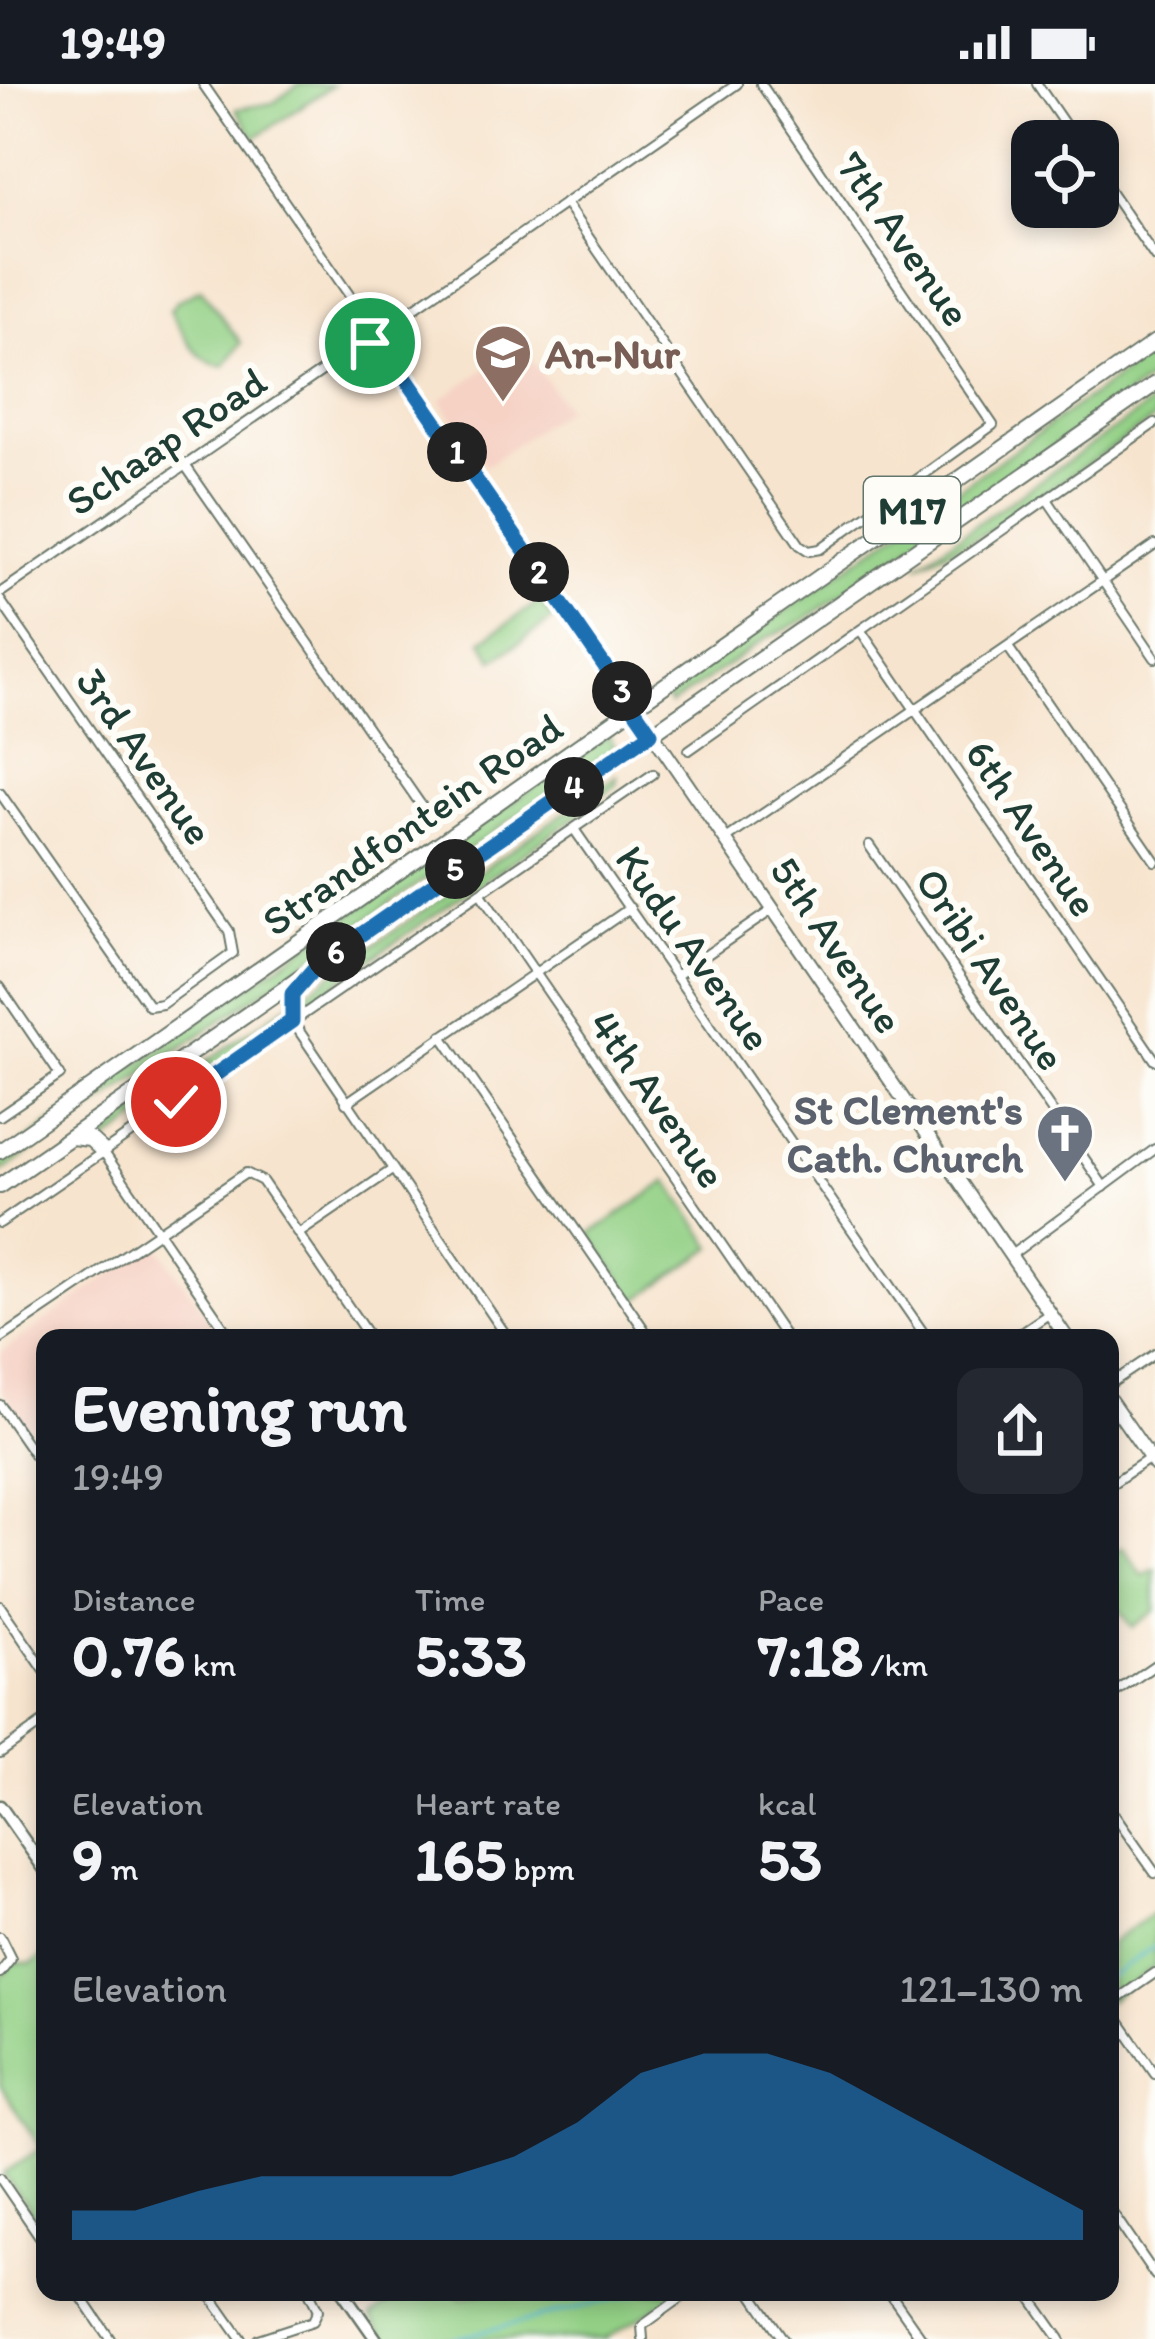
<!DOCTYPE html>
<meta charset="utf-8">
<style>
body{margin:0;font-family:Itim,sans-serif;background:#242831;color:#f1f3f6;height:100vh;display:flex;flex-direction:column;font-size:45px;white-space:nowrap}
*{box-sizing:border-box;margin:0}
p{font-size:39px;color:#9ea1a6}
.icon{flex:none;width:66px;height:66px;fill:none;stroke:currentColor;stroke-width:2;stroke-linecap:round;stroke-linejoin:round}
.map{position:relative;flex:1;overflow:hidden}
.panel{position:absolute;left:36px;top:1245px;width:1083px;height:972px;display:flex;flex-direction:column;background:#171b24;border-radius:24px;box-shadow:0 6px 18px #0003}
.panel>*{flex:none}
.tools{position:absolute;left:1011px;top:36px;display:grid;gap:24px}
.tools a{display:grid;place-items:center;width:108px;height:108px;border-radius:24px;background:#171b24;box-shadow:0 6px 18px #0003;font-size:60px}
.pin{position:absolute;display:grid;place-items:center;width:102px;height:102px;color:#fff;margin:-51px;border:6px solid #fff;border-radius:50%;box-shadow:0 3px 12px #0007}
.km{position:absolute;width:60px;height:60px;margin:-30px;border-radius:50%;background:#222;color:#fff;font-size:33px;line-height:60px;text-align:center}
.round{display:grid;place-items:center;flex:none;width:126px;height:126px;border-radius:24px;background:#242831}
.summary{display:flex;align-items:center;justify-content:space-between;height:204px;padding:0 36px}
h1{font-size:66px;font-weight:700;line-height:90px}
.metrics{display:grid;grid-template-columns:repeat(3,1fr);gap:18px;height:204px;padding:12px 36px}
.metrics div{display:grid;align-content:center}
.metrics b{font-size:60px;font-weight:700}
.metrics small{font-size:33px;font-weight:400}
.metrics p{font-size:33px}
.chart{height:336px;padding:24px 36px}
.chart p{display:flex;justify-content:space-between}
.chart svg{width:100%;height:216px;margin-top:12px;fill:#1f6fb2;opacity:.7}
.status{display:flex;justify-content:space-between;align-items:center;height:84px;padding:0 60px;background:#171b24;direction:ltr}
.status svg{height:33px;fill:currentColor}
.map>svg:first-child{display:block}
</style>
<div class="status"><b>19:49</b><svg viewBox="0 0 49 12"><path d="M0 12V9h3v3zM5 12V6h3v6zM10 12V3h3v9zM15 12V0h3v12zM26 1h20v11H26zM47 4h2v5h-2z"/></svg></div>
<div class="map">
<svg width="1155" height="2255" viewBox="0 0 1155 2255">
<rect width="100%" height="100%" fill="#fdfcf7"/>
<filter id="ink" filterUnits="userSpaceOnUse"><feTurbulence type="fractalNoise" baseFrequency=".00833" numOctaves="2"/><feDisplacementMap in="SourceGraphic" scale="24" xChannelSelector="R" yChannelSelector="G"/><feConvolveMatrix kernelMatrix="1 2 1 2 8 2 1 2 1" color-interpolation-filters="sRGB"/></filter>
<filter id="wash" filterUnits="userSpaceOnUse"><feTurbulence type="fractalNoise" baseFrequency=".004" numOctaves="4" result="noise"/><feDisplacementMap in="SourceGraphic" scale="48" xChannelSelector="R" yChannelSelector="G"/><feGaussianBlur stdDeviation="2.7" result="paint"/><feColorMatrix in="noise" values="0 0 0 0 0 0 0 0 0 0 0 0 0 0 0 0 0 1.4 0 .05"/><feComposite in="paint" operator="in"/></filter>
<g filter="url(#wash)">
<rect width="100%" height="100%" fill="#f7e4ce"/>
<!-- built -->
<g fill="#f6d2c5">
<path d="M521 261 566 324 486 382 440 316Z"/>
<path d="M150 1163 161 1166 222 1254H45V1369L0 1303V1269Z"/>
</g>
<!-- green -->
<g fill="#93d085" stroke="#59865c" stroke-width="3">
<path d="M299 0 333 1 255 54 236 25 273 19Z"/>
<path d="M201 205 241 259 224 282C196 280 183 249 170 226L177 217Z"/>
<path d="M1155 267V292L805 536 767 554 670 621 666 615 671 607Z"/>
<path d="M1155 317V335L985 449 917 481Z"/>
<path d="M540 517 553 535 494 576 482 557Z"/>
<path d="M609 651 615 664 0 1089V1075Z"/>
<path d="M617 692 616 701 573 735 106 1058 98 1053Z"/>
<path d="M668 1097 713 1163 636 1217 590 1150Z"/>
<path d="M1123 1463 1143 1492 1155 1485V1528L1132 1544 1110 1512V1472Z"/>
<path d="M1155 1828V1882L1110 1916V1859Z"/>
<path d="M45 1871V2134L38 2136 3 2090 41 2064 0 2002V1894L15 1878 32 1880Z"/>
<path d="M402 2208H457L462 2214 484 2208H681L605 2255H387L371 2233Z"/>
</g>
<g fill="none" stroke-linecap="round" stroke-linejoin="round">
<!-- stream -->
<g stroke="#54b9d2" stroke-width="3">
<path d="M1110 1893 1155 1862"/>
<path d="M453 2255 641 2208"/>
</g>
</g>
</g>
<g filter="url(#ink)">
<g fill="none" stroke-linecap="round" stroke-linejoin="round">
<defs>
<g id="minor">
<path d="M203 0 370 241"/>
<path d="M1037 0 1076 57"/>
<path d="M1098 90 1155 173"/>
<path d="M565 119 800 461 809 467 820 465 993 341 761 0"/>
<circle cx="375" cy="250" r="10"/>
<path d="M384 245 737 0"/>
<path d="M380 257 634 623"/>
<path d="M185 381 430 734"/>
<path d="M1047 415 1155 574"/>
<path d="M0 509 367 256"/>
<path d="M0 516 229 847 233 869 162 920 149 922 0 709"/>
<path d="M861 547 1155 976"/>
<path d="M1008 563 1155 777"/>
<path d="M689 666 1155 339"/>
<path d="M574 745 927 1254"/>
<path d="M726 755 1155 461"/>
<path d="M869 761 1104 1103"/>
<path d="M481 810 786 1254"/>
<path d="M677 891 772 826"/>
<path d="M0 903 60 991 0 1032"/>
<path d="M293 938 508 1254"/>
<path d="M442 952 650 1254"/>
<path d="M346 1019 630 824"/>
<path d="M103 1067 231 1254"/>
<path d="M0 1139 653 690"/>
<path d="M298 1150 392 1086"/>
<path d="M1011 1171 1155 1065"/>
<path d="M1013 1254 1050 1229"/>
<path d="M0 1255 246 1089 262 1097 370 1254"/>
<path d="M1110 1300 1155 1270"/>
<path d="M0 1321 45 1386"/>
<path d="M1110 1401 1150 1374"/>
<path d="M0 1522 45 1587"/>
<path d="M1110 1612 1155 1581"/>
<path d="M0 1669 45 1637"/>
<path d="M1110 1725 1155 1789"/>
<path d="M0 1853 11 1875 0 1889"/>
<path d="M1110 1920 1155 1889"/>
<path d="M1110 1924 1155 1989"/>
<path d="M0 2094 45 2160"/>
<path d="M1110 2125 1155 2191"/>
<path d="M78 2208 110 2255"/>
<path d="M208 2208 241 2255"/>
<path d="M751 2208 783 2255"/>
<path d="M889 2208 922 2255"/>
<path d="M1027 2208 1060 2255"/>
<path d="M258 2255 313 2237 318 2226 309 2208"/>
<path d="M643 2255 642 2242 689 2208"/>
</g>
<g id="tertiary">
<path d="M0 1722 45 1786"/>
<path d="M343 2208 376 2255"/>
</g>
<g id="secondary">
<path d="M635 624 1067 1254"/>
<path d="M1110 1316 1155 1381"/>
</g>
<g id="primary">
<path d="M292 937V910L302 899"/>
<path d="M71 1053 90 1055 103 1067"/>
<path d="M0 1067 1155 258"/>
<path d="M0 1102 1155 300"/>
</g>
</defs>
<!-- minor casing -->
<use href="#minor" stroke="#6b776a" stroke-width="12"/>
<!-- tertiary casing -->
<use href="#tertiary" stroke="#6b776a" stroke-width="15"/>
<!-- secondary casing -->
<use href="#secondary" stroke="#6b776a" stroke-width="16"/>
<!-- primary casing -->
<use href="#primary" stroke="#6b776a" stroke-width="18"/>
<!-- minor -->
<use href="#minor" stroke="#fff" stroke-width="8"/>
<!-- tertiary -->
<use href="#tertiary" stroke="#fff" stroke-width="10"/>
<!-- secondary -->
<use href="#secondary" stroke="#fff" stroke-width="12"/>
<!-- primary -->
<use href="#primary" stroke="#fff" stroke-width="14"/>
</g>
</g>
<g fill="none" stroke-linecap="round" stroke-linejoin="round" filter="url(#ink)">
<defs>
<path id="route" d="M176 1018 292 937V910L317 881 651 649 380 257 370 259"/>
</defs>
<!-- route casing -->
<use href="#route" stroke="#fff" stroke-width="24"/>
<!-- route -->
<use href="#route" stroke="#1f6fb2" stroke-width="15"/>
</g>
<!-- icons -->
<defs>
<symbol id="school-pin" viewBox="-11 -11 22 30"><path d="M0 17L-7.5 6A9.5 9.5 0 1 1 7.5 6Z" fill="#8d6e63" stroke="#fdfcf7"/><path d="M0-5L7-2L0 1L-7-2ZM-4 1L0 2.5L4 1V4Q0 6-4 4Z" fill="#fff"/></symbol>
<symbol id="church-pin" viewBox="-11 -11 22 30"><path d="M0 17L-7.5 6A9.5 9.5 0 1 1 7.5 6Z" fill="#6b7280" stroke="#fdfcf7"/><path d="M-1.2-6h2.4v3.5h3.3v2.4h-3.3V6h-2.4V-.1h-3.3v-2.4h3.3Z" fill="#fff"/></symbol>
</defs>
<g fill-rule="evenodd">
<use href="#school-pin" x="470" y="236" width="66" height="90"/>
<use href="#church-pin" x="1032" y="1016" width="66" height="90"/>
</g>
<g text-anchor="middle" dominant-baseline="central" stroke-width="12" stroke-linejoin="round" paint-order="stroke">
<!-- shield labels -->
<rect fill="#fdfcf7" stroke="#62766e" stroke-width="3" x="864" y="393" width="96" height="66" rx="9"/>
<g font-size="39" font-weight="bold" fill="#1f3d34">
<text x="912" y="426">M17</text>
</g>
<!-- street labels -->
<g font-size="42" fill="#1f3d34" stroke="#fdfcf7">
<text transform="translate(904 155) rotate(55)">7th Avenue</text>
<text transform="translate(166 357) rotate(-34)">Schaap Road</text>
<text transform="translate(145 672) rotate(55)">3rd Avenue</text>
<text transform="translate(412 740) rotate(-35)">Strandfontein Road</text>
<text transform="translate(1032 744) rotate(56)">6th Avenue</text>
<text transform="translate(837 861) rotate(56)">5th Avenue</text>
<text transform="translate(694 864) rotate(55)">Kudu Avenue</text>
<text transform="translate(991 885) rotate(56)">Oribi Avenue</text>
<text transform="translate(658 1015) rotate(55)">4th Avenue</text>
</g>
<!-- education labels -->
<g font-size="42" font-weight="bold" fill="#785e54" stroke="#fdfcf7" text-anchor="start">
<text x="545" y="269">An-Nur</text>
</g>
<!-- worship labels -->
<g font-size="42" font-weight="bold" fill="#5b616d" stroke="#fdfcf7" text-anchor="end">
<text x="1023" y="1025">St Clement's<tspan x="1023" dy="48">Cath. Church</tspan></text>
</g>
</g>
</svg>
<div class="tools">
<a><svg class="icon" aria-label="locate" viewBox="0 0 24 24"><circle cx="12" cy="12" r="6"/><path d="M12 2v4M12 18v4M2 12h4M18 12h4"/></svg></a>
</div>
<div class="pin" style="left:370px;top:259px;background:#1e9e55"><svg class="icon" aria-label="arrive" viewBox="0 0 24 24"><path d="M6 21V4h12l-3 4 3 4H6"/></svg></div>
<div class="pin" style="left:176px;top:1018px;background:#d93025"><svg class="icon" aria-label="check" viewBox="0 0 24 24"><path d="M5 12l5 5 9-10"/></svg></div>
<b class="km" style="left:457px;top:368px">1</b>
<b class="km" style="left:539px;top:488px">2</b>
<b class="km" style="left:622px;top:607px">3</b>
<b class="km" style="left:574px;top:703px">4</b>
<b class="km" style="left:455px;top:785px">5</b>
<b class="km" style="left:336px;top:868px">6</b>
<section class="panel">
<div class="summary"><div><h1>Evening run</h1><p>19:49</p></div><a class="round"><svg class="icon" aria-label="share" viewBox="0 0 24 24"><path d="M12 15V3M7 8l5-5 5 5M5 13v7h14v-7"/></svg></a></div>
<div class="metrics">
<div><p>Distance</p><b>0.76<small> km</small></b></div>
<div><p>Time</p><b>5:33</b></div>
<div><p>Pace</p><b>7:18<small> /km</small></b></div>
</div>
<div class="metrics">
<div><p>Elevation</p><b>9<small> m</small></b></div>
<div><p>Heart rate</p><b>165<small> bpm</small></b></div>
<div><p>kcal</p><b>53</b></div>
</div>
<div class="chart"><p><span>Elevation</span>121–130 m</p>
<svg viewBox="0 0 160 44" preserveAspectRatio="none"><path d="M0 44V38L10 38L20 34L30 31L40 31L50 31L60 31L70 27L80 20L90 10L100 6L110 6L120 10L130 17L140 24L150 31L160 38V44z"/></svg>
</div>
</section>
</div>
